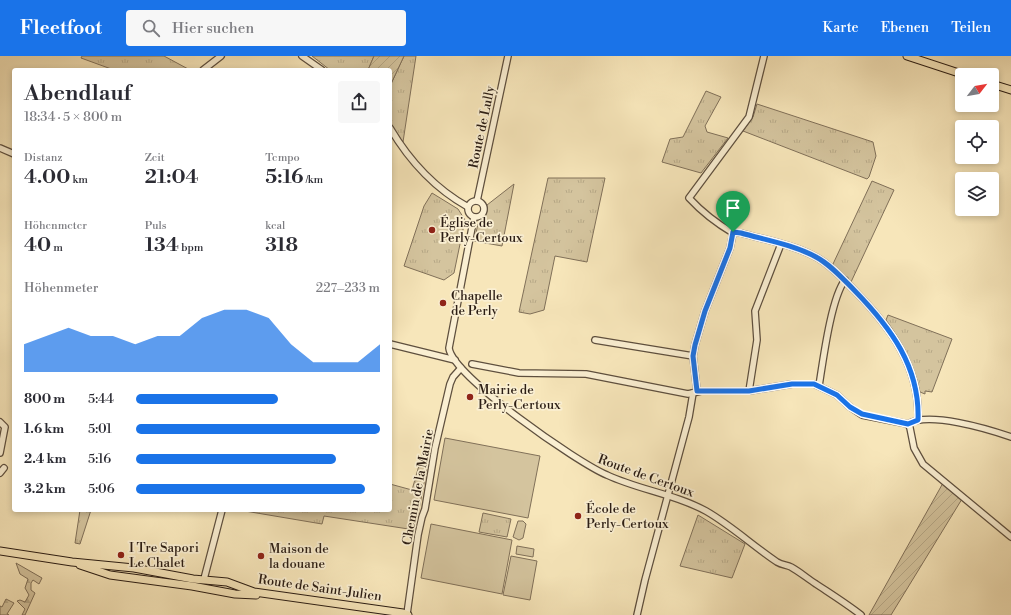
<!DOCTYPE html>
<html lang="de">
<meta charset="utf-8">
<style>
body{margin:0;font-family:"Libre Bodoni",serif;background:#f7f7f7;color:#2b2b33;height:100vh;display:flex;flex-direction:column;font-size:15px;white-space:nowrap}
*{box-sizing:border-box;margin:0}
p{font-size:13px;color:#7c7c81}
.icon{flex:none;width:22px;height:22px;fill:none;stroke:currentColor;stroke-width:2;stroke-linecap:round;stroke-linejoin:round}
.map{position:relative;flex:1;overflow:hidden}
.drawer{position:absolute;left:12px;top:12px;width:380px;height:444px;display:flex;flex-direction:column;background:#fff;border-radius:4px;box-shadow:0 2px 6px #0003}
.drawer>*{flex:none}
.needle{width:26px;rotate:59deg}
.controls{position:absolute;left:955px;top:12px;display:grid;gap:8px}
.controls a{display:grid;place-items:center;width:44px;height:44px;border-radius:4px;background:#fff;box-shadow:0 2px 6px #0003;font-size:20px}
.pin{position:absolute;display:grid;place-items:center;width:34px;height:34px;color:#fff;margin:-41px -17px;border-radius:50% 50% 50% 0;rotate:-45deg;box-shadow:0 0 4px #0007}
.pin .icon{rotate:45deg}
.round{display:grid;place-items:center;flex:none;width:42px;height:42px;border-radius:4px;background:#f7f7f7}
.summary{display:flex;align-items:center;justify-content:space-between;height:68px;padding:0 12px}
h1{font-size:22px;font-weight:600;line-height:30px}
.stats{display:grid;grid-template-columns:repeat(3,1fr);gap:6px;height:68px;padding:4px 12px}
.stats div{display:grid;align-content:center}
.stats b{font-size:20px;font-weight:600}
.stats small{font-size:11px;font-weight:400}
.stats p{font-size:11px}
.chart{height:112px;padding:8px 12px}
.chart p{display:flex;justify-content:space-between}
.chart svg{width:100%;height:72px;margin-top:4px;fill:#1a73e8;opacity:.7}
ul{padding:0 12px;list-style:none;font-size:13px}
li{display:grid;grid-template-columns:64px 48px 1fr;align-items:center;height:30px}
li i{height:10px;border-radius:5px;background:#1a73e8}
header{display:flex;align-items:center;gap:24px;box-sizing:border-box;height:56px;padding:0 20px;background:#1a73e8;color:#fff}
header strong{font-size:19px}
nav{display:flex;gap:22px;margin-inline-start:auto;font-size:14px}
.search{width:280px;height:36px;background:#f7f7f7;display:flex;align-items:center;gap:10px;box-sizing:border-box;padding:0 14px;border-radius:4px;color:#7c7c81;font-size:15px}
.map>svg:first-child{display:block}
</style>
<header>
<strong>Fleetfoot</strong>
<div class="search"><svg class="icon" aria-label="search" viewBox="0 0 24 24"><circle cx="10" cy="10" r="6"/><path d="M15 15l6 6"/></svg>Hier suchen</div>
<nav><a>Karte</a><a>Ebenen</a><a>Teilen</a></nav>
</header>
<div class="map">
<svg width="1011" height="559" viewBox="0 0 1011 559">
<defs>
<pattern id="grass-tufts" width="24" height="20" patternUnits="userSpaceOnUse"><rect width="24" height="20" fill="#d4c49e"/><path d="M3 7l-1-3M5 7V3M7 7l1-3M15 17l-1-3M17 17v-4M19 17l1-3" fill="none" stroke="#b6a887"/></pattern>
<pattern id="forest-firs" width="22" height="20" patternUnits="userSpaceOnUse"><rect width="22" height="20" fill="#d4c49e"/><path d="M5 1l3.5 6h-7zM16 11l3.5 6h-7z" fill="#b6a887"/></pattern>
<pattern id="garden-furrows" width="10" height="10" patternUnits="userSpaceOnUse"><rect width="10" height="10" fill="#d4c49e"/><path d="M-1 1l2-2M0 10L10 0M9 11l2-2" fill="none" stroke="#b6a887"/></pattern>
</defs>
<rect width="100%" height="100%" fill="#f7e6ba"/>
<filter id="stains"><feTurbulence type="fractalNoise" baseFrequency=".005" numOctaves="4"/><feColorMatrix values="0 0 0 0 .2 0 0 0 0 .09 0 0 0 0 .02 0 0 0 .5 -.17"/></filter>
<radialGradient id="worn" r=".72"><stop offset=".6" stop-color="#630" stop-opacity="0"/><stop offset="1" stop-color="#630" stop-opacity=".3"/></radialGradient>
<!-- grass -->
<g fill="url(#grass-tufts)" stroke="#807059">
<path d="M82 0H164L190 14H114L81 2Z"/>
<path d="M312 0H374L368 14H330Z"/>
<path d="M404 0H416L403 86 390 68V30Z"/>
<path d="M706 35 721 41 705 70 707 76 728 82 701 117 662 106 670 83 683 81Z"/>
<path d="M757 48 873 86 876 100 869 121 867 123 743 75 753 61Z"/>
<path d="M548 122H605L587 206 555 200 544 254 530 258 519 256Z"/>
<path d="M872 125 894 134 851 226 833 208Z"/>
<path d="M514 128 502 190 474 185 478 168 487 156V149Z"/>
<path d="M432 137 458 153 465 164 454 217 444 224 404 210 424 150Z"/>
<path d="M888 259 952 283 932 336 925 335V338L920 336C914 309 902 286 886 264Z"/>
<path d="M429 374 434 376 415 474 324 460 322 468 239 454H390V428L412 434Z"/>
<path d="M80 454H91L80 488 75 487Z"/>
<path d="M483 457 511 463 507 481 479 476Z"/>
<path d="M698 459 745 488 732 522 680 510Z"/>
</g>
<!-- forest -->
<g fill="url(#forest-firs)" stroke="#807059">
<path d="M16 507 42 522 39 528 33 524 31 527V534L35 537 25 559H22L25 553 17 545 20 544 25 546 29 539 25 532 28 523 20 518Z"/>
<path d="M6 543 14 547 7 558 9 559H0V550L2 551Z"/>
</g>
<!-- garden -->
<g fill="url(#garden-furrows)" stroke="#807059">
<path d="M374 0H404L390 30V14H368Z"/>
<path d="M943 427 962 443 891 559H869Z"/>
</g>
<!-- pitch -->
<g fill="#d4c49e" stroke="#807059">
<path d="M445 382 540 400 528 462 434 444Z"/>
<path d="M518 465H523L526 468 523 482 519 484 513 481Z"/>
<path d="M431 468 512 484 502 538 421 522Z"/>
<path d="M517 490 534 493 533 501 516 498Z"/>
<path d="M511 500 537 505 530 544 503 539Z"/>
</g>
<g fill="none" stroke-linecap="round" stroke-linejoin="round">
<defs>
<g id="minor">
<path d="M302 0 322 14"/>
<path d="M203 14 221 0"/>
<path d="M390 72C410 106 434 132 468 151"/>
<path d="M0 92 14 98"/>
<path d="M477 145 508 0"/>
<circle cx="476" cy="153" r="8"/>
<path d="M474 161 449 292C452 320 578 407 607 419 639 434 675 438 706 455 732 470 753 490 777 506 782 509 787 509 791 511 800 516 808 523 816 528 831 538 847 548 861 559"/>
<path d="M733 177H741C766 184 794 189 816 201 831 209 843 223 855 235 891 272 920 311 918 364"/>
<path d="M595 284 693 300"/>
<path d="M390 288 455 304"/>
<path d="M472 308 519 317 586 318 688 338 701 335H749L792 328H814L837 339 850 351 862 359 908 368"/>
<path d="M819 330C823 305 831 242 845 224"/>
<path d="M697 335 693 300 695 289 705 255 730 192 733 177C716 167 702 156 689 142L749 61 764 0"/>
<path d="M749 335 757 284 755 255 781 188"/>
<path d="M0 366 5 371 0 397"/>
<path d="M908 368 910 372 914 392 923 408 1011 481"/>
<path d="M908 368C928 355 988 373 1011 381"/>
<path d="M0 417 4 412"/>
<path d="M204 523 222 454"/>
<path d="M407 558 418 479 422 461 425 453 435 392 450 328 453 321 461 312"/>
<path d="M637 559 645 524 689 361 693 337"/>
</g>
<g id="major">
<path d="M907 0 965 19"/>
<path d="M992 28 1011 34"/>
<path d="M0 495 72 506 134 512 193 523 227 526 254 536 403 557 408 559"/>
<path d="M80 509 110 519 192 530 235 538 256 539"/>
</g>
</defs>
<!-- minor casing -->
<use href="#minor" stroke="#5e4f3e" stroke-width="8"/>
<!-- major casing -->
<use href="#major" stroke="#2b1d14" stroke-width="9"/>
<!-- minor -->
<use href="#minor" stroke="#faefd2" stroke-width="5.5"/>
<!-- major -->
<use href="#major" stroke="#f7e6ba" stroke-width="7"/>
</g>
<g fill="none" stroke-linecap="round" stroke-linejoin="round">
<defs>
<path id="route" d="M733 176 741 177C766 184 794 189 816 201 831 209 843 223 855 235 891 272 920 311 918 364L908 368 862 358 850 351 837 339 814 328H792L749 335H697L693 300 695 289 705 255 730 192Z"/>
</defs>
<!-- route casing -->
<use href="#route" stroke="#fff" stroke-width="8"/>
<!-- route -->
<use href="#route" stroke="#1a73e8" stroke-width="5"/>
</g>
<!-- markers -->
<g fill="#8f2418" stroke="#faefd2" stroke-width="1.5">
<circle cx="432" cy="174" r="4"/>
<circle cx="443" cy="247" r="4"/>
<circle cx="470" cy="341" r="4"/>
<circle cx="578" cy="460" r="4"/>
<circle cx="121" cy="499" r="4"/>
<circle cx="261" cy="500" r="4"/>
</g>
<g text-anchor="middle" dominant-baseline="central" stroke-width="3.5" stroke-linejoin="round" paint-order="stroke">
<!-- street labels -->
<g font-size="13" fill="#2b1d14" stroke="#faefd2">
<text transform="translate(482 71) rotate(-78)">Route de Lully</text>
<text transform="translate(646 420) rotate(20)">Route de Certoux</text>
<text transform="translate(418 431) rotate(-79)">Chemin de la Mairie</text>
<text transform="translate(320 532) rotate(8)">Route de Saint-Julien</text>
</g>
<!-- poi labels -->
<g font-size="13" fill="#2b1d14" stroke="#faefd2" text-anchor="start">
<text x="440" y="167">Église de<tspan x="440" dy="15">Perly-Certoux</tspan></text>
<text x="451" y="240">Chapelle<tspan x="451" dy="15">de Perly</tspan></text>
<text x="478" y="334">Mairie de<tspan x="478" dy="15">Perly-Certoux</tspan></text>
<text x="586" y="453">École de<tspan x="586" dy="15">Perly-Certoux</tspan></text>
<text x="129" y="492">I Tre Sapori<tspan x="129" dy="15">Le Chalet</tspan></text>
<text x="269" y="493">Maison de<tspan x="269" dy="15">la douane</tspan></text>
</g>
</g>
<rect width="100%" height="100%" filter="url(#stains)"/>
<rect width="100%" height="100%" fill="url(#worn)"/>
</svg>
<div class="controls">
<a><svg class="needle" viewBox="-14 -14 28 28"><path d="M0-13l5 13h-10z" fill="#e53935"/><path d="M0 13l5-13h-10z" fill="#7c7c81"/></svg></a>
<a><svg class="icon" aria-label="locate" viewBox="0 0 24 24"><circle cx="12" cy="12" r="6"/><path d="M12 2v4M12 18v4M2 12h4M18 12h4"/></svg></a>
<a><svg class="icon" aria-label="layers" viewBox="0 0 24 24"><path d="M12 4l9 5-9 5-9-5zM3 14l9 5 9-5"/></svg></a>
</div>
<div class="pin" style="left:733px;top:176px;background:#1e9e55"><svg class="icon" aria-label="arrive" viewBox="0 0 24 24"><path d="M6 21V4h12l-3 4 3 4H6"/></svg></div>
<section class="drawer">
<div class="summary"><div><h1>Abendlauf</h1><p>18:34 · 5 × 800 m</p></div><a class="round"><svg class="icon" aria-label="share" viewBox="0 0 24 24"><path d="M12 15V3M7 8l5-5 5 5M5 13v7h14v-7"/></svg></a></div>
<div class="stats">
<div><p>Distanz</p><b>4.00<small> km</small></b></div>
<div><p>Zeit</p><b>21:04</b></div>
<div><p>Tempo</p><b>5:16<small> /km</small></b></div>
</div>
<div class="stats">
<div><p>Höhenmeter</p><b>40<small> m</small></b></div>
<div><p>Puls</p><b>134<small> bpm</small></b></div>
<div><p>kcal</p><b>318</b></div>
</div>
<div class="chart"><p><span>Höhenmeter</span>227–233 m</p>
<svg viewBox="0 0 160 44" preserveAspectRatio="none"><path d="M0 44V27L10 22L20 17L30 22L40 22L50 27L60 22L70 22L80 11L90 6L100 6L110 11L120 27L130 38L140 38L150 38L160 27V44z"/></svg>
</div>
<ul>
<li><b>800 m</b>5:44<i style="width:58%"></i></li>
<li><b>1.6 km</b>5:01<i style="width:100%"></i></li>
<li><b>2.4 km</b>5:16<i style="width:82%"></i></li>
<li><b>3.2 km</b>5:06<i style="width:94%"></i></li>
</ul>
</section>
</div>
